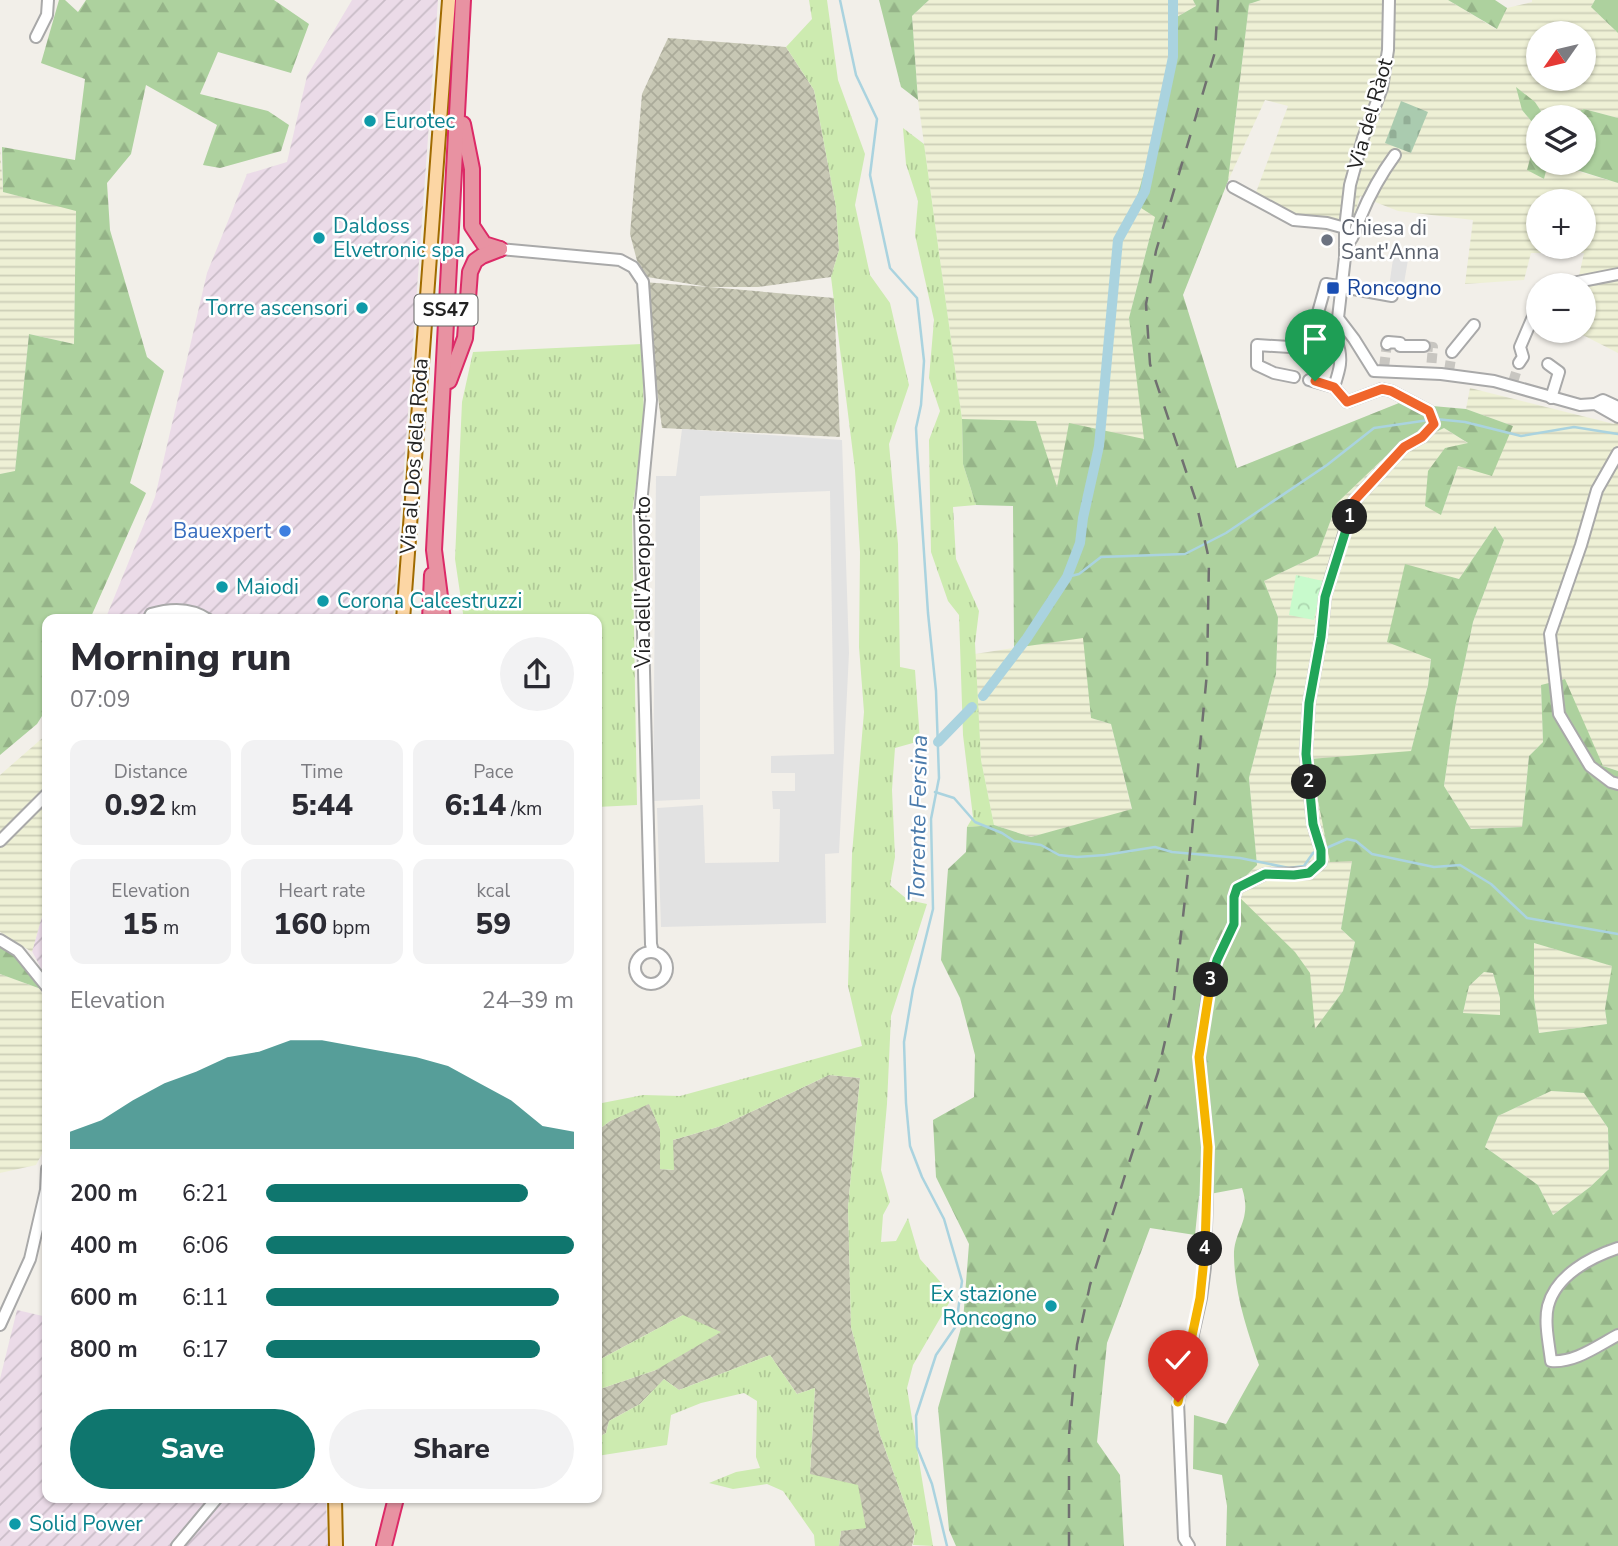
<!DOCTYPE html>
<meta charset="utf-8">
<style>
body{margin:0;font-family:"Nunito Sans",sans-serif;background:#f2f2f3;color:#2b2b33;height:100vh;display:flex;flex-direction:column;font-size:26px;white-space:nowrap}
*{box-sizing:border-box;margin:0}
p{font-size:23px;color:#7c7c81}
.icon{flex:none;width:38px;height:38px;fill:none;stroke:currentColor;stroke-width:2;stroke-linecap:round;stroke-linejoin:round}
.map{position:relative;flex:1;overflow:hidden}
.details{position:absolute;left:42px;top:614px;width:560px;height:889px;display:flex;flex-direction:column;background:#fff;border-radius:14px;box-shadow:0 2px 5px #0004}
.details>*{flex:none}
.needle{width:46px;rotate:236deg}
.fabs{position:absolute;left:1526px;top:21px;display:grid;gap:14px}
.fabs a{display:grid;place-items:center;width:70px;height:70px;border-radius:50%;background:#fff;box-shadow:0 2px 5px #0004;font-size:35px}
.pin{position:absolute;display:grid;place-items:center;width:60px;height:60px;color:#fff;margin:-72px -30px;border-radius:50% 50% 50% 0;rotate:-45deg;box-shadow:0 0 7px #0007}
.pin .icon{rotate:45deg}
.km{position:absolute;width:35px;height:35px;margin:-18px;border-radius:50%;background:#222;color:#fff;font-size:19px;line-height:35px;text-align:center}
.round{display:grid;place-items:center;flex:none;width:74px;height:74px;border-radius:37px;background:#f2f2f3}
.summary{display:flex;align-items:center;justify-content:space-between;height:119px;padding:0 28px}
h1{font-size:38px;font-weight:800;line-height:52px}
.figures{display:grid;grid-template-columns:repeat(3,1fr);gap:10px;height:119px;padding:7px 28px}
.figures div{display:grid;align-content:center;border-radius:14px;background:#f2f2f3;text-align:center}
.figures b{font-size:30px;font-weight:800}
.figures small{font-size:19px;font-weight:400}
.figures p{font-size:19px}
.chart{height:196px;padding:14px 28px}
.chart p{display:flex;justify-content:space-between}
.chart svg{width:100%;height:126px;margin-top:7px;fill:#0f766e;opacity:.7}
.cta{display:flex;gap:14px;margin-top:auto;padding:14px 28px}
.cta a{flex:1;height:80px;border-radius:42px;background:#0f766e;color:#fff;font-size:28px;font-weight:800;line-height:80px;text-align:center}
.cta a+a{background:#f2f2f3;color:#2b2b33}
ul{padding:0 28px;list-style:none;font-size:23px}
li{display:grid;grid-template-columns:112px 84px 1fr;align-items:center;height:52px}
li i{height:18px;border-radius:9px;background:#0f766e}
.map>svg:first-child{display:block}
</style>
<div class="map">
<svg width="1618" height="1546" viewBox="0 0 1618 1546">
<defs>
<pattern id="industrial-furrows" width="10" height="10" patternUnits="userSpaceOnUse" patternTransform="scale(1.75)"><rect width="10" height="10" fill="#ebdbe8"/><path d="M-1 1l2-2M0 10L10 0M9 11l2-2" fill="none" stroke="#c9bcc7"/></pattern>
<pattern id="construction-cross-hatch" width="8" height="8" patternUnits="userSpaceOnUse" patternTransform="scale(1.75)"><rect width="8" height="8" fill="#c7c7b4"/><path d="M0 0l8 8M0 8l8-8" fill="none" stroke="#abab9a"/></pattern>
<pattern id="farmland-rules" width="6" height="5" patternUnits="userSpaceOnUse" patternTransform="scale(1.75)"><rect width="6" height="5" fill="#eef0d5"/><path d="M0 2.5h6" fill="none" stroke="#ccceb7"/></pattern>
<pattern id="grass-tufts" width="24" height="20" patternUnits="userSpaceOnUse" patternTransform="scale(1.75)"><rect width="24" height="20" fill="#cdebb0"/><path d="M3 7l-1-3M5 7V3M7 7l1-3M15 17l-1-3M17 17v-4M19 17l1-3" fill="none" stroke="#b0c997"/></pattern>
<pattern id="forest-firs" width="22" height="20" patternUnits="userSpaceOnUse" patternTransform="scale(1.75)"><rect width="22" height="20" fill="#add19e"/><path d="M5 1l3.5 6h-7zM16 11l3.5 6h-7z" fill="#95b388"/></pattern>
<pattern id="cemetery-stones" width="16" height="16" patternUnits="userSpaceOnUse" patternTransform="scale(1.75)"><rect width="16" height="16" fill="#aacbaf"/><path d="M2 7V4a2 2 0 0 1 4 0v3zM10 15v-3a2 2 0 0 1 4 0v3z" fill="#92ae96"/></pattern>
<pattern id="park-crowns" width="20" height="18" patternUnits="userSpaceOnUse" patternTransform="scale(1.75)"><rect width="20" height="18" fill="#c8facc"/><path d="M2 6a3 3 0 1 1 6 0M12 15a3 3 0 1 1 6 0" fill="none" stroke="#acd6af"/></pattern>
</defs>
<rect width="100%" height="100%" fill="#f2efe9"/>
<!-- industrial -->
<g fill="url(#industrial-furrows)">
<path d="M352 0H438L393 619 105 620 155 497 207 273 247 174 287 162 307 76Z"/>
<path d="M47 898V980L32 951Z"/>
<path d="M17 1310 47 1317V1498H300L326 1503 328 1546H0V1379Z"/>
</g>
<!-- construction -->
<g fill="url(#construction-cross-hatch)">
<path d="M668 38 786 47 814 90 836 207 839 250 831 277 758 287H709L834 298 840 437 662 428 643 282 709 287 641 276 630 234 642 94Z"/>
<path d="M829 1075 860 1078 848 1207 851 1327 880 1435 915 1532 912 1546H839L841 1531 810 1474 815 1388 797 1394 770 1355 679 1390 664 1379 640 1404 609 1421 606 1433 597 1438V1390L656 1370 683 1315 597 1361 599 1268 597 1131 610 1121 649 1103 660 1129V1169L673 1170V1140L721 1126Z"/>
</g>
<!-- farmland -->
<g fill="url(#farmland-rules)" fill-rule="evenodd">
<path d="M929 0H1193L1196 6 1175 18V64L1159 124 1155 217 1129 318 1145 440 1057 489 1036 422 962 419 918 100 912 16Z"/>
<path d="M1261 0H1448L1496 29 1507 8 1532 2V0H1595L1591 7 1618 33V118L1584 109 1565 117H1545L1535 102 1522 110 1538 129 1528 170 1544 179 1548 163H1563L1567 168 1618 183V353L1575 331H1584V285H1577L1584 253H1531L1524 280 1465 284 1473 220 1398 211 1360 196 1352 224 1293 215 1255 195 1288 106 1265 100 1228 181 1249 4ZM1538 33H1584V79H1538ZM1538 201H1584V247H1538Z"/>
<path d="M0 146 3 192 76 210 74 344 29 334 15 472 0 474Z"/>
<path d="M1470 388 1614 424 1618 411V771L1603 766 1541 685 1543 742 1529 756 1522 827 1471 829 1444 786 1455 708 1473 622 1504 540 1495 526 1459 579 1405 565 1431 658 1428 685 1411 751 1352 861 1341 929 1355 942 1343 991 1315 1030 1232 889 1257 865 1249 778 1276 674 1278 617 1264 581 1318 555 1337 503 1386 456 1444 428 1469 444 1445 448 1441 515 1458 466 1513 426 1466 409Z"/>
<path d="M1084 637 1091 718 1111 724 1132 810 1031 837 994 825 981 760 975 654Z"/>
<path d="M47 734V783L36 800 47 806V898L32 952 0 932V846L3 844H0V775Z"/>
<path d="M1534 943 1613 966 1605 1009 1607 1024 1539 1033 1534 998Z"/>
<path d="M1484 972 1493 973 1500 998V1016L1463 1013 1469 986Z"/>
<path d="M0 974 41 989 47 1021V1131L44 1150 36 1165 0 1173Z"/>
<path d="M1551 1091 1584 1093 1608 1128 1609 1169 1590 1187 1553 1215 1538 1185 1485 1147 1498 1116Z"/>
</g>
<!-- grass -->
<g fill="url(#grass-tufts)">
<path d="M809 0H827L838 80 865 154 855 205 870 275 890 303 909 385 889 444 898 544 900 667 915 670 920 741 895 748 892 790 895 857 890 885 908 900 927 904 891 1016 887 1104 881 1170 890 1202 883 1215 881 1242 896 1241 908 1218 920 1259 953 1296 913 1365 907 1388 933 1546 913 1545 915 1532 880 1435 851 1327 848 1207 860 1078 829 1075 721 1126 673 1140 674 1170 660 1169V1129L649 1104 610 1121 597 1131V1104L643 1095 680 1096 862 1046 848 986 852 854 864 712 859 647 860 552 855 470 831 277 839 250 836 207 814 90 786 47 812 19Z"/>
<path d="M903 128 924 144 962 419 963 464 976 505 953 507 956 559 979 611 975 643 981 760 994 825 967 827 973 817 963 735 959 615 948 601 931 552 929 440 940 411 929 378 934 320 915 235 918 201 906 164Z"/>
<path d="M642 344 644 421 632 514 637 805 597 807V620H464L455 559 462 402 473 352Z"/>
<path d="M683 1315 721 1332 656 1370 597 1390V1361Z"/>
<path d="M770 1355 797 1394 815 1388 810 1474 858 1485 866 1528 841 1531 839 1546H815L814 1535 783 1491 767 1484 733 1489 709 1483 736 1472 760 1468 756 1457 757 1401 744 1393 701 1403 671 1415 667 1445 597 1456V1438L606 1433 609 1421 640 1404 664 1379 679 1390Z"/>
</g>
<!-- forest -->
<g fill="url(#forest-firs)" fill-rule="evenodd">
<path d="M59 0H65L78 12 86 0H274L309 24 291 73 218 52 200 94 268 111 289 125 281 151 220 168 203 165 217 125 146 85 131 154 107 183 110 230 147 357 164 371 130 483 146 493 90 619 47 620V708L37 724 0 755V474L15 471 29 334 74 344 76 211 3 192 2 147 75 160 85 79 41 63Z"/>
<path d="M879 0H929L912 16 918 100 901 87Z"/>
<path d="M1193 0H1261L1249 4 1228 181 1183 295 1237 468 1399 403 1466 409 1513 426 1492 476 1458 466 1441 515 1425 506 1428 471 1445 448 1468 443 1444 428 1386 456 1337 503 1318 555 1264 581 1278 617 1276 674 1249 778 1257 865 1232 890 1295 952 1310 973 1315 1029 1343 991 1355 942 1341 929 1352 861 1330 862 1310 759 1411 751 1428 685 1431 659 1387 642 1405 564 1459 579 1495 526 1504 540 1473 622 1455 708 1444 786 1471 829 1522 827 1529 756 1543 742 1541 685 1565 679 1603 766 1618 771V1546H1226L1227 1506 1222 1475 1193 1469 1194 1415 1226 1424 1259 1365C1247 1330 1235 1295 1234 1257 1233 1230 1253 1221 1242 1188L1199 1196 1195 1235 1150 1228 1107 1343 1097 1442 1120 1475 1124 1546H956L949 1530 938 1408 963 1321 969 1244 936 1177 933 1120 974 1097 975 1055 960 998 941 960 948 869 966 852 967 827 994 825 1031 837 1132 809 1111 724 1091 718 1083 638 1014 648 1013 506 976 505 963 464 962 419 1036 421 1057 487 1069 423 1144 439 1129 318 1155 217 1135 204 1175 64V18L1196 6ZM1534 943 1612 966 1605 1009 1607 1024 1539 1033 1534 998ZM1484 972 1493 973 1500 998V1015L1463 1013 1469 986ZM1551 1091 1584 1093 1608 1128 1609 1169 1590 1187 1553 1215 1538 1185 1485 1147 1498 1116Z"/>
<path d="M1448 0H1495L1507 8 1497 29Z"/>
<path d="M1595 0H1618V33L1591 7Z"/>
<path d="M1516 87 1535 102 1545 117H1538V163H1548L1544 179 1527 170 1538 129 1522 110Z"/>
<path d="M1584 109 1618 118V183L1567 167 1563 163H1584V117H1565Z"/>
<path d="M0 940 20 960 41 989 0 974Z"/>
</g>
<!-- cemetery -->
<path fill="url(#cemetery-stones)" d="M1401 101 1428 112 1411 153 1385 143Z"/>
<!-- park -->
<path fill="url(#park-crowns)" d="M1296 575 1323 581 1314 620 1289 615Z"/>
<!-- parking -->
<g fill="#e2e2e2">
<path d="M1394 252 1409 254 1403 289 1389 287Z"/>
<path d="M682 429 842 440 849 653 839 853 825 854 826 923 661 927 657 808 703 805 705 863 779 862 780 809H773L772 791H795V773H771V756L834 754 830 491 700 496V799L653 801 656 476H676Z"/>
</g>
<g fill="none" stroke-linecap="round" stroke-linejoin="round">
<!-- stream -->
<g stroke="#aad3df" stroke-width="2.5">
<path d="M840 0 856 75 877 119 870 175 890 268 917 298 924 361 921 405 916 428 917 447 928 613 936 691 939 778 931 819 933 909 913 989 904 1042 906 1103 910 1146 922 1177 944 1219 962 1281 956 1326 936 1355 916 1416 917 1447 932 1484 947 1546"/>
<path d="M1436 419 1465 422 1521 436 1574 427 1618 434"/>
<path d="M1067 577 1079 574 1101 557 1185 554 1226 533 1327 465 1374 428 1429 420"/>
<path d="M935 792 954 798 975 822 1002 833 1014 841 1041 845 1059 855 1077 857 1105 855 1155 847 1172 852 1240 858 1289 868 1304 866 1313 853 1318 851"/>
<path d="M1324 849 1347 839 1356 841 1372 854 1434 867 1460 865 1491 884 1527 918 1618 934"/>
</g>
<!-- canal -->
<g stroke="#aad3df" stroke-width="10">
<path d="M983 696 1027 638 1067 577 1080 543 1083 518 1099 446 1118 240 1145 191 1173 57V0"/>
<path d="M938 742 972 707"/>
</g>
<!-- minor-tunnel -->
<g stroke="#c8c6c1" stroke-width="10" stroke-dasharray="10 5" stroke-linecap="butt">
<path d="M1424 346 1433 347 1431 368"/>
<path d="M1384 367 1387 344"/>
<path d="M1449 371 1452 352"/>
<path d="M1513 382 1519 363"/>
</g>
<defs>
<g id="minor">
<path d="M1389 0 1388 50 1382 88 1363 138 1350 185 1345 228V257L1338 318 1354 339 1374 371 1441 374 1494 381 1580 405 1595 404 1618 417"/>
<path d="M36 37 47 15 48 0"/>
<path d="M1233 187 1294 220 1327 223 1345 228"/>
<path d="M1345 247C1354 239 1355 229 1360 218 1369 196 1381 174 1395 155"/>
<path d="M500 249 620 260 633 267 643 282 651 400 640 515 651 944 653 952"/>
<path d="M1562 285 1618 274"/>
<path d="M1387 344 1388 342 1400 343V346H1424"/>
<path d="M1452 352 1474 325"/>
<path d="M1519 363 1523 357 1520 347 1538 305"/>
<path d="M1548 364 1559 372 1551 398"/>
<path d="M1294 377 1274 373 1257 365V345L1290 347 1307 352 1326 284 1392 296"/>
<path d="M1309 380 1334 387 1347 402 1382 389"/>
<path d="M1334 387C1339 371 1343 361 1338 345"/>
<path d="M1595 404 1603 400 1618 407"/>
<path d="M1618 453 1597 490 1581 545 1550 634 1559 714 1590 766 1611 782 1618 784"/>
<path d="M148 620 151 614C171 608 191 607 209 620"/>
<path d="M0 841 47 794"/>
<path d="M0 940 18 951 47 987"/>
<circle cx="651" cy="968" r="16"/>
<path d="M1618 1248C1591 1257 1556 1275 1548 1306 1544 1322 1549 1344 1551 1361 1575 1363 1597 1346 1618 1335"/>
<path d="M0 1325 30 1259 46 1190 47 1169"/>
<path d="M177 1546 217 1498"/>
<path d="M1189 1546 1184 1538 1178 1402 1201 1298 1205 1267 1208 1147 1199 1057 1209 989 1217 960 1234 924V897L1237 888 1265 874 1309 873 1321 862V850L1313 824 1306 754 1309 703 1321 637 1325 597 1354 501 1404 447 1422 437 1434 424 1429 411 1391 391 1382 389"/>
</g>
<g id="major">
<path d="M403 620 449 0"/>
<path d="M335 1498 336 1546"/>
</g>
<g id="highway">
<path d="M463 124 472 169V226L484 244 500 249"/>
<path d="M449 381 465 338 470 272 475 261 482 256 500 249"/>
<path d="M430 620 432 575"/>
<path d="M443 620 434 550 463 0"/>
<path d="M384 1546 396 1498"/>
</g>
</defs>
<!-- minor casing -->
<use href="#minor" stroke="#a9a9a9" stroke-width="14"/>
<!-- major casing -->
<use href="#major" stroke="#a06b00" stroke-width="16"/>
<!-- highway casing -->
<use href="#highway" stroke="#dc2a67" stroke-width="18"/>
<!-- minor -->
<use href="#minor" stroke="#fff" stroke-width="10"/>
<!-- major -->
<use href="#major" stroke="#fcd6a4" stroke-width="12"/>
<!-- highway -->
<use href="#highway" stroke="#e892a2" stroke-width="14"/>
<!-- rail -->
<path stroke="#707070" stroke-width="2.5" stroke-dasharray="14 14" stroke-linecap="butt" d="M1069 1546V1435L1077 1345 1090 1285 1158 1072 1173 1006 1189 863 1207 673 1209 559 1195 498 1150 364 1146 304 1156 251 1215 52 1218 0"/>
</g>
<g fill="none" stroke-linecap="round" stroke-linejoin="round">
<defs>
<path id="split-1" d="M1315 381 1334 387 1347 402 1382 389 1391 391 1429 411 1434 424 1422 437 1404 447 1354 501 1350 517"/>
<path id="split-2" d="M1309 782 1306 754 1309 703 1321 637 1325 597 1350 517"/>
<path id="split-3" d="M1211 980 1217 960 1234 924V897L1237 888 1265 874 1294 875 1309 873 1321 862V850L1313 824 1309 782"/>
<path id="split-4" d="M1205 1249 1208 1147 1199 1057 1211 980"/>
<path id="split-5" d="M1178 1402 1200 1298 1205 1249"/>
</defs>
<!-- split-1 casing -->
<use href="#split-1" stroke="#fff" stroke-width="14"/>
<!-- split-2 casing -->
<use href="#split-2" stroke="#fff" stroke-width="14"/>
<!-- split-3 casing -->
<use href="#split-3" stroke="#fff" stroke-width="14"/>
<!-- split-4 casing -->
<use href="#split-4" stroke="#fff" stroke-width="14"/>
<!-- split-5 casing -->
<use href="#split-5" stroke="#fff" stroke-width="14"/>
<!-- split-1 -->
<use href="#split-1" stroke="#f0652b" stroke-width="9"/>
<!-- split-2 -->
<use href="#split-2" stroke="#22a559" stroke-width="9"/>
<!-- split-3 -->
<use href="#split-3" stroke="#22a559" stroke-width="9"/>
<!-- split-4 -->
<use href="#split-4" stroke="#f5b400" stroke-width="9"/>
<!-- split-5 -->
<use href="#split-5" stroke="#f5b400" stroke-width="9"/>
</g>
<!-- markers -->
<g fill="#0f9aa8" stroke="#fff" stroke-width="2.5">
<circle cx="370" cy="121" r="7"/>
<circle cx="319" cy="238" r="7"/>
<circle cx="362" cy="308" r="7"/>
<circle cx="222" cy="587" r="7"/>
<circle cx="323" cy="601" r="7"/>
<circle cx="1051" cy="1306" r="7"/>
<circle cx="15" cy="1524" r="7"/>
</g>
<circle fill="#6b7280" stroke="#fff" stroke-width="2.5" cx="1327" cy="240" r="7"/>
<rect fill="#1a4fb4" stroke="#fff" stroke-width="2.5" x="1326" y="281" width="14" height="14" rx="3.5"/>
<circle fill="#3f7fe0" stroke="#fff" stroke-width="2.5" cx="285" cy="531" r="7"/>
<g text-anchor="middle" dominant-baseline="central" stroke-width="5" stroke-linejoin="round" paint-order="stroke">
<!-- shield labels -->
<rect fill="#fff" stroke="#646464" stroke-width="2" x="414.5" y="294.5" width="63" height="31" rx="5"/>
<g font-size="19" font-weight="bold" fill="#222">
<text x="446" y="310">SS47</text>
</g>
<!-- street labels -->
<g font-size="21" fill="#222" stroke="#fff">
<text transform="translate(1370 114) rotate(-74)">Via del Ràot</text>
<text transform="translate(414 456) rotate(-86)">Via al Dos dela Roda</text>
<text transform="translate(643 582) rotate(-90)">Via dell'Aeroporto</text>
</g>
<!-- culture labels -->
<g font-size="21" fill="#0d838f" stroke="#fff" text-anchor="start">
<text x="384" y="121">Eurotec</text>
<text x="333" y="226">Daldoss<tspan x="333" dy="24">Elvetronic spa</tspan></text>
<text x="348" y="308" text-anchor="end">Torre ascensori</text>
<text x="236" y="587">Maiodi</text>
<text x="337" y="601">Corona Calcestruzzi</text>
<text x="1037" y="1294" text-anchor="end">Ex stazione<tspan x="1037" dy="24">Roncogno</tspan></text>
<text x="29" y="1524">Solid Power</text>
</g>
<!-- worship labels -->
<g font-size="21" fill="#5b616d" stroke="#fff" text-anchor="start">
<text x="1341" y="228">Chiesa di<tspan x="1341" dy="24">Sant'Anna</tspan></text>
</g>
<!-- transit labels -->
<g font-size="21" fill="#164399" stroke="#fff" text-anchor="start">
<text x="1347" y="288">Roncogno</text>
</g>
<!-- shop labels -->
<g font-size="21" fill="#366cbe" stroke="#fff" text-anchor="end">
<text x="271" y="531">Bauexpert</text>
</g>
<!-- water labels -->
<g font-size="23" font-style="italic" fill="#4a7aab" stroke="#fff">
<text transform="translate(918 818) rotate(-89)">Torrente Fersina</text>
</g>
</g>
</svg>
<div class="fabs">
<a><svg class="needle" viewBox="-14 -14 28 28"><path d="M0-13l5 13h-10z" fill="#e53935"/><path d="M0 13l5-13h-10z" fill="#7c7c81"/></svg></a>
<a><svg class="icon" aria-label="layers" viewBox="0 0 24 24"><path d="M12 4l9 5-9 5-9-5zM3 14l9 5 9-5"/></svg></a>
<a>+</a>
<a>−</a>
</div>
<div class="pin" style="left:1315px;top:381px;background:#1e9e55"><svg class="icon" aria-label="arrive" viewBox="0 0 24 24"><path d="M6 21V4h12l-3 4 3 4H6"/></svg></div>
<div class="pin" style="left:1178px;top:1402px;background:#d93025"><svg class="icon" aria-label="check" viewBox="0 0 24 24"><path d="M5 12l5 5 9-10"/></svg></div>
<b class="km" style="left:1350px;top:517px">1</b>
<b class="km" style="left:1309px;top:782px">2</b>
<b class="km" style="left:1211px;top:980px">3</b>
<b class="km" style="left:1205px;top:1249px">4</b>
<section class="details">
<div class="summary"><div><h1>Morning run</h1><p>07:09</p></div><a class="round"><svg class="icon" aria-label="share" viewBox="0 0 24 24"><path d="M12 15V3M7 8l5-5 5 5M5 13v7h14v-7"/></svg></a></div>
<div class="figures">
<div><p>Distance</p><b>0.92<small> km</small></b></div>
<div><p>Time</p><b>5:44</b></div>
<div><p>Pace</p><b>6:14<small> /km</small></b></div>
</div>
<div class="figures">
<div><p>Elevation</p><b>15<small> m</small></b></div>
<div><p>Heart rate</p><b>160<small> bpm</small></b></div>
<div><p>kcal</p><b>59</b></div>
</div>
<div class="chart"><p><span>Elevation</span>24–39 m</p>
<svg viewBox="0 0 160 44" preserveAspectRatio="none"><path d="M0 44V38L10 34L20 27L30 21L40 17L50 12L60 10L70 6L80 6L90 8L100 10L110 12L120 15L130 21L140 27L150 36L160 38V44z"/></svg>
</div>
<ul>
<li><b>200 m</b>6:21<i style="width:85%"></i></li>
<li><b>400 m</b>6:06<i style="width:100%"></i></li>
<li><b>600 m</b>6:11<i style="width:95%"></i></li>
<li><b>800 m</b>6:17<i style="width:89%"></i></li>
</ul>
<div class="cta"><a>Save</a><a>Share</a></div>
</section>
</div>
